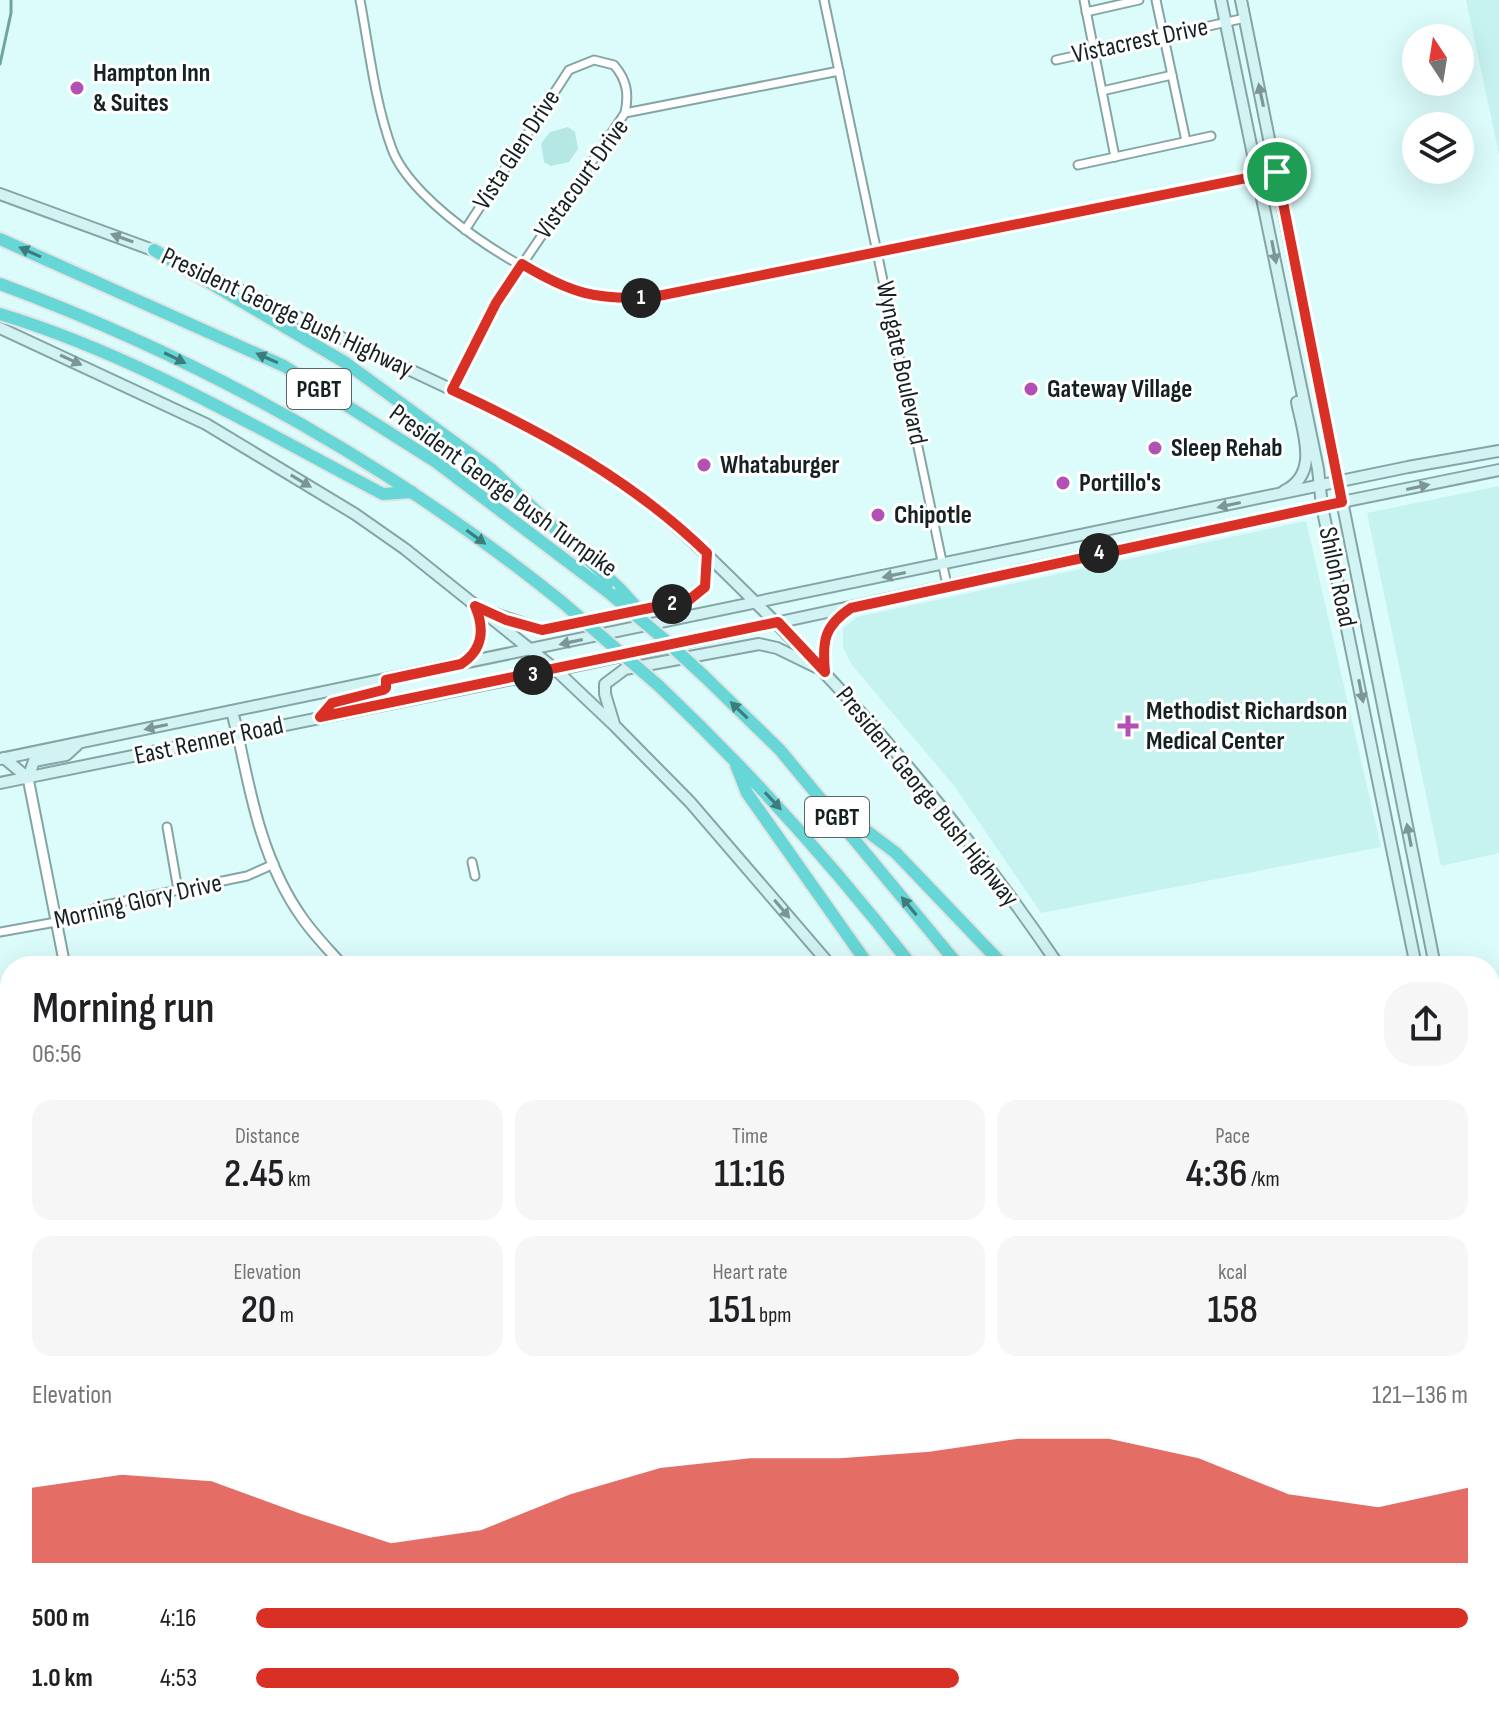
<!DOCTYPE html>
<meta charset="utf-8">
<style>
body{margin:0;font-family:"Sofia Sans Condensed",sans-serif;background:#f6f6f6;color:#202124;height:100vh;display:flex;flex-direction:column;font-size:30px;white-space:nowrap}
*{box-sizing:border-box;margin:0}
p{font-size:26px;color:#757577}
.icon{flex:none;width:44px;height:44px;fill:none;stroke:currentColor;stroke-width:2;stroke-linecap:round;stroke-linejoin:round}
.map{position:relative;flex:1;overflow:hidden}
.side{position:absolute;left:0px;top:956px;width:1500px;height:770px;display:flex;flex-direction:column;background:#fff;border-radius:32px 32px 0 0;box-shadow:0 8px 32px #0002}
.side>*{flex:none}
.needle{width:52px;rotate:348deg}
.fabs{position:absolute;left:1402px;top:24px;display:grid;gap:16px}
.fabs a{display:grid;place-items:center;width:72px;height:72px;border-radius:50%;background:#fff;box-shadow:0 8px 32px #0002;font-size:40px}
.pin{position:absolute;display:grid;place-items:center;width:68px;height:68px;color:#fff;margin:-34px;border:4px solid #fff;border-radius:50%;box-shadow:0 2px 8px #0007}
.km{position:absolute;width:40px;height:40px;margin:-20px;border-radius:50%;background:#222;color:#fff;font-size:22px;line-height:40px;text-align:center}
.round{display:grid;place-items:center;flex:none;width:84px;height:84px;border-radius:32px;background:#f6f6f6}
.overview{display:flex;align-items:center;justify-content:space-between;height:136px;padding:0 32px}
h1{font-size:44px;font-weight:600;line-height:60px}
.figures{display:grid;grid-template-columns:repeat(3,1fr);gap:12px;height:136px;padding:8px 32px}
.figures div{display:grid;align-content:center;border-radius:20px;background:#f6f6f6;text-align:center}
.figures b{font-size:40px;font-weight:600}
.figures small{font-size:22px;font-weight:400}
.figures p{font-size:22px}
.chart{height:224px;padding:16px 32px}
.chart p{display:flex;justify-content:space-between}
.chart svg{width:100%;height:144px;margin-top:8px;fill:#d93025;opacity:.7}
ul{padding:0 32px;list-style:none;font-size:26px}
li{display:grid;grid-template-columns:128px 96px 1fr;align-items:center;height:60px}
li i{height:20px;border-radius:10px;background:#d93025}
.map>svg:first-child{display:block}
</style>
<div class="map">
<svg width="1499" height="1725" viewBox="0 0 1499 1725">
<rect width="100%" height="100%" fill="#dbfcfb"/>
<!-- built -->
<g fill="#c6f2f0">
<path d="M1466 0H1499V154Z"/>
<path d="M1499 486V853L1441 866 1367 513Z"/>
<path d="M1306 521 1381 847 1041 913 955 787 852 665 843 648V629L857 617Z"/>
</g>
<!-- green -->
<g fill="#b5e7e5">
<path d="M568 127 575 132 578 149 569 162 551 166 544 162 541 144 550 132Z"/>
<path d="M235 1716H588L586 1725H243Z"/>
</g>
<g fill="none" stroke-linecap="round" stroke-linejoin="round">
<!-- stream -->
<path stroke="#70a4a3" stroke-width="3" d="M0 64 11 13V0"/>
<defs>
<g id="minor">
<path d="M360 0C369 48 375 103 392 149 413 206 530 279 587 295 609 301 631 299 653 297L1277 172"/>
<path d="M824 0 947 585"/>
<path d="M1084 0 1115 157"/>
<path d="M1156 0 1186 141"/>
<path d="M1086 12 1139 0"/>
<path d="M1056 60 1245 18"/>
<path d="M1102 91 1172 75"/>
<path d="M1078 165 1211 136"/>
<path d="M465 230 569 70 594 60 614 65C627 80 629 94 625 113"/>
<path d="M452 390 496 303 625 113 839 71"/>
<path d="M167 827 178 890"/>
<path d="M472 862 475 876"/>
<path d="M0 932 56 922 106 905 247 876 274 864"/>
<path d="M0 1055 10 1054"/>
<path d="M0 1181 10 1180"/>
<path d="M0 1306 10 1305"/>
<path d="M0 1435 10 1434"/>
<path d="M0 1562 10 1561"/>
<path d="M0 1686 10 1684"/>
<path d="M872 1725 890 1716"/>
<path d="M961 1725 980 1716"/>
</g>
<g id="tertiary">
<path d="M238 735C251 799 264 865 303 919 315 936 330 951 343 966"/>
<path d="M28 778 65 966"/>
<path d="M225 1716 234 1725"/>
<path d="M947 1716 951 1725"/>
<path d="M594 1725 596 1716"/>
</g>
<g id="secondary">
<path d="M1221 0 1318 469 1322 506 1416 966"/>
<path d="M1241 0C1308 322 1370 644 1435 966"/>
<path d="M0 194 161 253"/>
<path d="M201 272C276 307 351 342 425 377 484 405 543 431 597 466 658 505 707 554 757 604 869 714 971 836 1059 966"/>
<path d="M0 328 206 424 355 514 405 549 556 670 615 726 690 802 831 966"/>
<path d="M1284 491C1320 474 1303 433 1297 402"/>
<path d="M492 613 542 630 689 600 705 587 707 553"/>
<path d="M466 661C484 650 483 626 476 608"/>
<path d="M825 672C822 646 824 626 846 611"/>
<path d="M232 711 238 735"/>
<path d="M320 717 332 703 383 690 386 688V680"/>
<path d="M614 724 605 694V684L625 669 759 644 777 648 816 667"/>
<path d="M4 758 28 778"/>
<path d="M0 759 1408 467 1499 451"/>
<path d="M28 778 34 761 66 755 77 745"/>
<path d="M0 783 556 670 1322 506 1499 470"/>
<path d="M1490 1239 1499 1283"/>
<path d="M1490 1328 1499 1374"/>
<path d="M1252 1716 1256 1725"/>
<path d="M1451 1716 1455 1725"/>
</g>
<g id="motorway">
<path d="M0 239 284 366 436 462 608 592"/>
<path d="M154 250 346 363 491 469 621 590"/>
<path d="M0 284C203 359 393 466 562 602"/>
<path d="M0 314C135 355 259 429 383 494L412 492"/>
<path d="M704 676 780 750 959 966"/>
<path d="M659 686C751 773 834 866 912 966"/>
<path d="M736 765 747 793 869 966"/>
<path d="M835 807 896 853 1004 966"/>
<path d="M1322 1716 1327 1725"/>
<path d="M1351 1716 1356 1725"/>
<path d="M1444 1716 1446 1725"/>
</g>
</defs>
<!-- minor casing -->
<use href="#minor" stroke="#85a5a4" stroke-width="11"/>
<!-- tertiary casing -->
<use href="#tertiary" stroke="#85a5a4" stroke-width="13"/>
<!-- secondary casing -->
<use href="#secondary" stroke="#85a5a4" stroke-width="14"/>
<!-- motorway casing -->
<use href="#motorway" stroke="#e3e4e4" stroke-width="16"/>
<!-- minor -->
<use href="#minor" stroke="#fff" stroke-width="7"/>
<!-- tertiary -->
<use href="#tertiary" stroke="#fff" stroke-width="9"/>
<!-- secondary -->
<use href="#secondary" stroke="#d1f3f3" stroke-width="10"/>
<!-- motorway -->
<use href="#motorway" stroke="#66d7d6" stroke-width="12"/>
<defs>
<g id="motorway-bridge">
<path d="M621 590 639 610"/>
<path d="M608 592 665 640 704 676"/>
<path d="M562 602 659 686"/>
</g>
</defs>
<!-- motorway-bridge casing -->
<use href="#motorway-bridge" stroke="#e3e4e4" stroke-width="16" stroke-linecap="butt"/>
<!-- motorway-bridge -->
<use href="#motorway-bridge" stroke="#66d7d6" stroke-width="12"/>
</g>
<!-- one-way arrows -->
<defs><path id="oneway-solid" d="M-6-.8H1V-3.2L6.5 0L1 3.2V.8H-6Z" transform="scale(2)"/></defs>
<g fill="#7d9595">
<use href="#oneway-solid" transform="translate(1261 95) rotate(-102)"/>
<use href="#oneway-solid" transform="translate(122 238) rotate(-160)"/>
<use href="#oneway-solid" transform="translate(1274 252) rotate(79)"/>
<use href="#oneway-solid" transform="translate(71 360) rotate(25)"/>
<use href="#oneway-solid" transform="translate(301 481) rotate(31)"/>
<use href="#oneway-solid" transform="translate(1418 487) rotate(-12)"/>
<use href="#oneway-solid" transform="translate(1229 505) rotate(168)"/>
<use href="#oneway-solid" transform="translate(894 575) rotate(168)"/>
<use href="#oneway-solid" transform="translate(571 642) rotate(168)"/>
<use href="#oneway-solid" transform="translate(1361 691) rotate(79)"/>
<use href="#oneway-solid" transform="translate(156 727) rotate(168)"/>
<use href="#oneway-solid" transform="translate(1409 835) rotate(-101)"/>
<use href="#oneway-solid" transform="translate(782 909) rotate(50)"/>
</g>
<g fill="#3e7c7c">
<use href="#oneway-solid" transform="translate(30 252) rotate(-156)"/>
<use href="#oneway-solid" transform="translate(175 358) rotate(26)"/>
<use href="#oneway-solid" transform="translate(267 358) rotate(-156)"/>
<use href="#oneway-solid" transform="translate(476 537) rotate(36)"/>
<use href="#oneway-solid" transform="translate(739 710) rotate(-136)"/>
<use href="#oneway-solid" transform="translate(773 801) rotate(47)"/>
<use href="#oneway-solid" transform="translate(909 906) rotate(-129)"/>
</g>
<g fill="none" stroke-linecap="round" stroke-linejoin="round">
<defs>
<path id="route" d="M1277 172 1342 502 851 608C824 626 822 641 825 672L778 622 320 717 332 703 383 690 386 688V680L461 664C483 650 485 629 475 606L506 620 542 630 689 600 705 587 707 553C633 481 545 433 452 390L496 303 522 264C570 293 597 301 653 297Z"/>
</defs>
<!-- route casing -->
<use href="#route" stroke="#fff" stroke-width="16"/>
<!-- route -->
<use href="#route" stroke="#d93025" stroke-width="10"/>
</g>
<!-- markers -->
<g fill="#b350b6" stroke="#fff" stroke-width="3">
<circle cx="77" cy="88" r="8"/>
<circle cx="1031" cy="389" r="8"/>
<circle cx="1155" cy="448" r="8"/>
<circle cx="704" cy="465" r="8"/>
<circle cx="1063" cy="483" r="8"/>
<circle cx="878" cy="515" r="8"/>
<path d="M1124 714h8v8h8v8h-8v8h-8v-8h-8v-8h8z"/>
</g>
<g text-anchor="middle" dominant-baseline="central" stroke-width="6" stroke-linejoin="round" paint-order="stroke">
<!-- shield labels -->
<g fill="#fff" stroke="#5c6464" stroke-width="2">
<rect x="287" y="369" width="64" height="40" rx="6"/>
<rect x="805" y="797" width="64" height="40" rx="6"/>
</g>
<g font-size="24" font-weight="bold" fill="#162222">
<text x="319" y="389">PGBT</text>
<text x="837" y="817">PGBT</text>
</g>
<!-- street labels -->
<g font-size="26" fill="#162222" stroke="#fff">
<text transform="translate(1140 41) rotate(-12)">Vistacrest Drive</text>
<text transform="translate(517 150) rotate(-57)">Vista Glen Drive</text>
<text transform="translate(582 179) rotate(-54)">Vistacourt Drive</text>
<text transform="translate(287 313) rotate(25)">President George Bush Highway</text>
<text transform="translate(901 363) rotate(78)">Wyngate Boulevard</text>
<text transform="translate(503 491) rotate(36)">President George Bush Turnpike</text>
<text transform="translate(1337 577) rotate(78)">Shiloh Road</text>
<text transform="translate(209 741) rotate(-12)">East Renner Road</text>
<text transform="translate(927 797) rotate(51)">President George Bush Highway</text>
<text transform="translate(138 902) rotate(-13)">Morning Glory Drive</text>
</g>
<!-- poi labels -->
<g font-size="26" font-weight="bold" fill="#162222" stroke="#fff" text-anchor="start">
<text x="93" y="73">Hampton Inn<tspan x="93" dy="30">&amp; Suites</tspan></text>
<text x="1047" y="389">Gateway Village</text>
<text x="1171" y="448">Sleep Rehab</text>
<text x="720" y="465">Whataburger</text>
<text x="1079" y="483">Portillo's</text>
<text x="894" y="515">Chipotle</text>
<text x="1146" y="711">Methodist Richardson<tspan x="1146" dy="30">Medical Center</tspan></text>
</g>
</g>
</svg>
<div class="fabs">
<a><svg class="needle" viewBox="-14 -14 28 28"><path d="M0-13l5 13h-10z" fill="#e53935"/><path d="M0 13l5-13h-10z" fill="#757577"/></svg></a>
<a><svg class="icon" aria-label="layers" viewBox="0 0 24 24"><path d="M12 4l9 5-9 5-9-5zM3 14l9 5 9-5"/></svg></a>
</div>
<div class="pin" style="left:1277px;top:172px;background:#1e9e55"><svg class="icon" aria-label="arrive" viewBox="0 0 24 24"><path d="M6 21V4h12l-3 4 3 4H6"/></svg></div>
<b class="km" style="left:641px;top:298px">1</b>
<b class="km" style="left:672px;top:604px">2</b>
<b class="km" style="left:533px;top:675px">3</b>
<b class="km" style="left:1099px;top:553px">4</b>
<section class="side">
<div class="overview"><div><h1>Morning run</h1><p>06:56</p></div><a class="round"><svg class="icon" aria-label="share" viewBox="0 0 24 24"><path d="M12 15V3M7 8l5-5 5 5M5 13v7h14v-7"/></svg></a></div>
<div class="figures">
<div><p>Distance</p><b>2.45<small> km</small></b></div>
<div><p>Time</p><b>11:16</b></div>
<div><p>Pace</p><b>4:36<small> /km</small></b></div>
</div>
<div class="figures">
<div><p>Elevation</p><b>20<small> m</small></b></div>
<div><p>Heart rate</p><b>151<small> bpm</small></b></div>
<div><p>kcal</p><b>158</b></div>
</div>
<div class="chart"><p><span>Elevation</span>121–136 m</p>
<svg viewBox="0 0 160 44" preserveAspectRatio="none"><path d="M0 44V21L10 17L20 19L30 29L40 38L50 34L60 23L70 15L80 12L90 12L100 10L110 6L120 6L130 12L140 23L150 27L160 21V44z"/></svg>
</div>
<ul>
<li><b>500 m</b>4:16<i style="width:100%"></i></li>
<li><b>1.0 km</b>4:53<i style="width:58%"></i></li>
</ul>
</section>
</div>
